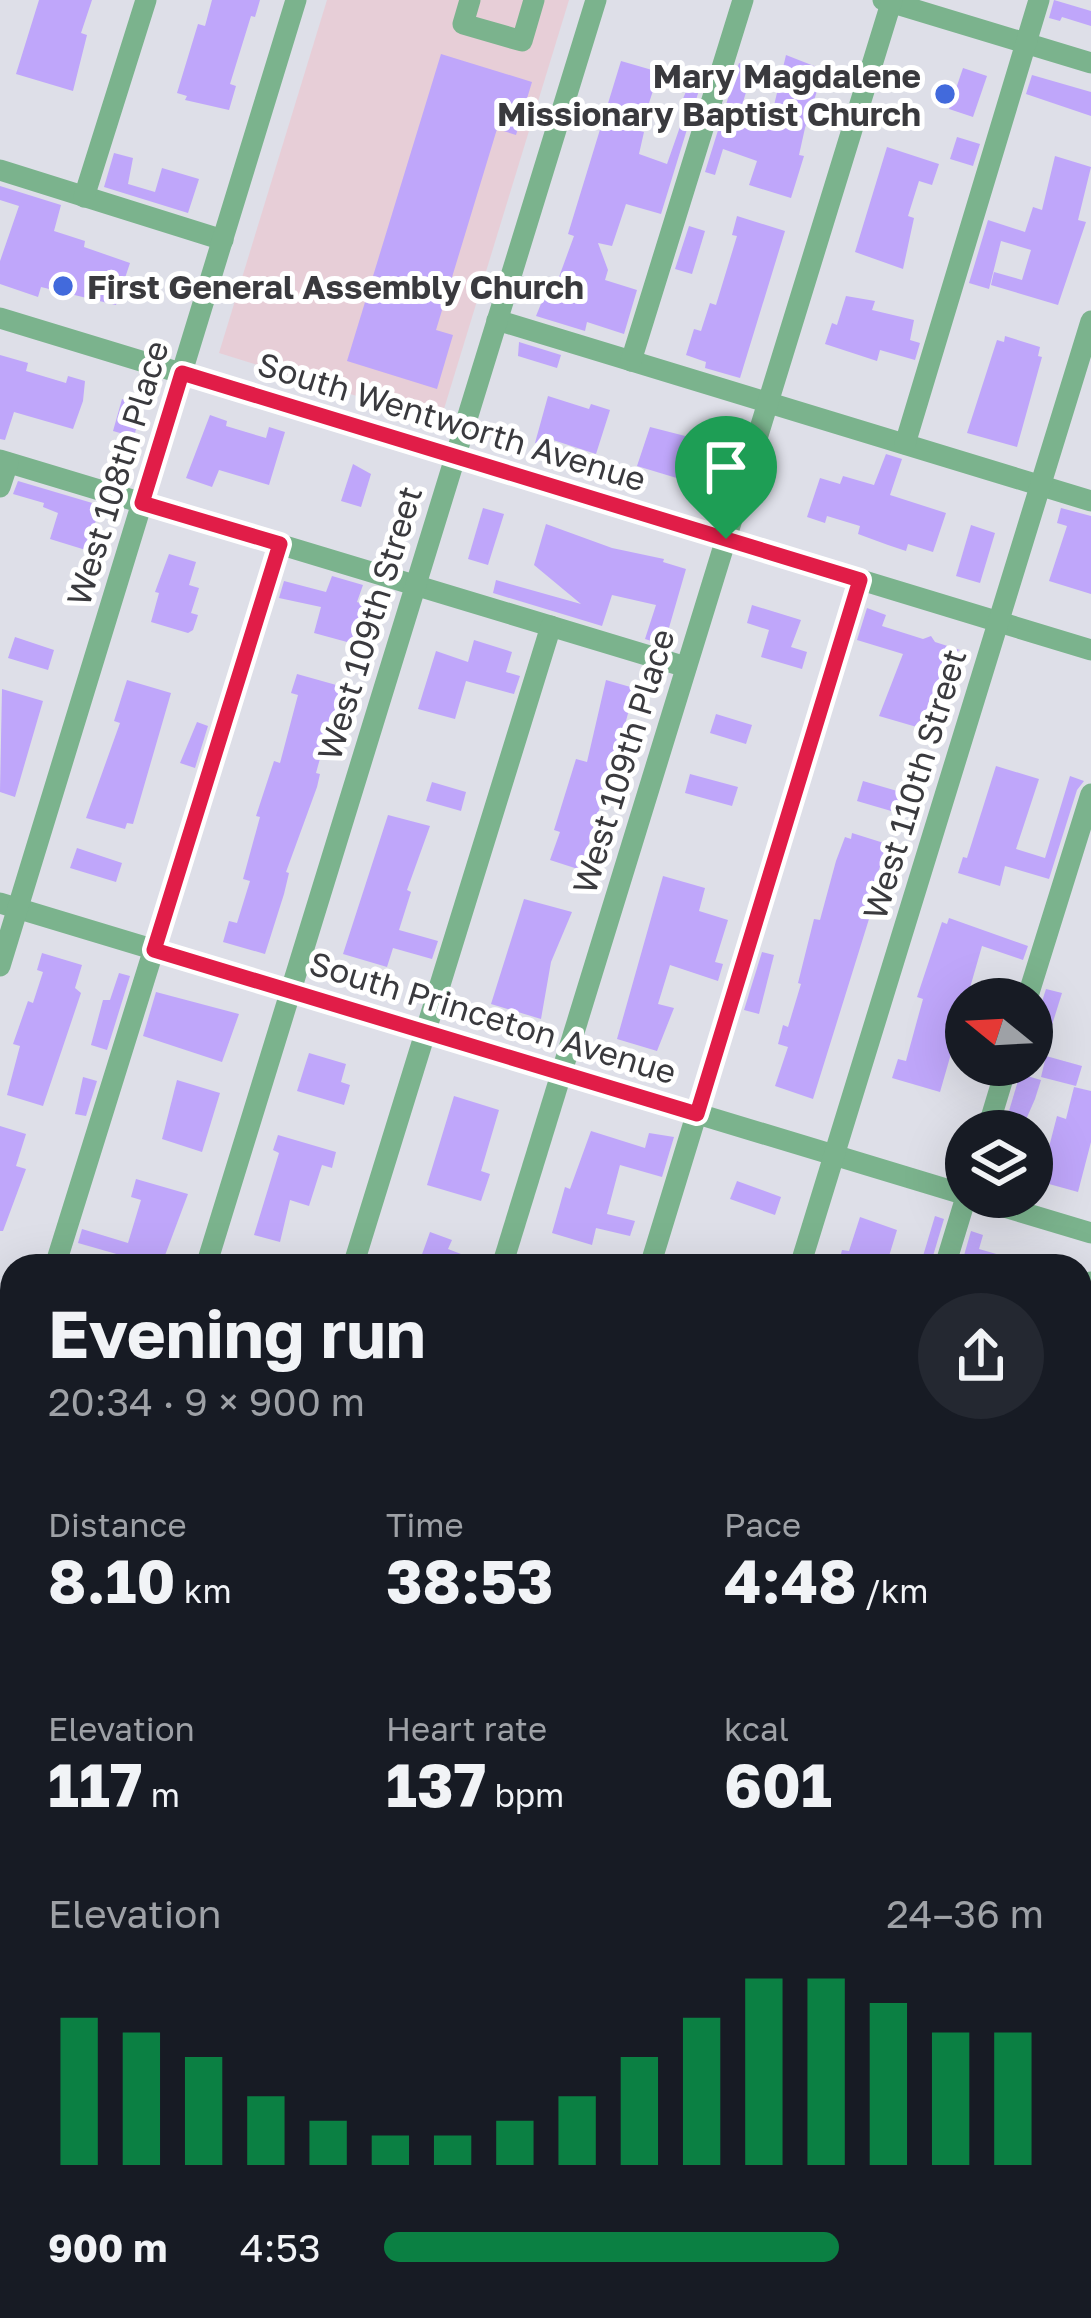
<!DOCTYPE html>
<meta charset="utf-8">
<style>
body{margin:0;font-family:"Golos Text",sans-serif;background:#242831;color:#f1f3f6;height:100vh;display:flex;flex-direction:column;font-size:45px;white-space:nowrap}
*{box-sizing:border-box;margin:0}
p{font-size:39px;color:#9ea1a6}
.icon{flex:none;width:66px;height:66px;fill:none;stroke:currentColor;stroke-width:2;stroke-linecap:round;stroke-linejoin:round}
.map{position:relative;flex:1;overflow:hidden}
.panel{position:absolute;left:0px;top:1254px;width:1092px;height:1065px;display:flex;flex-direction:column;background:#171b24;border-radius:36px 36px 0 0;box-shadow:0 12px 48px #0002}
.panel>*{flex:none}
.needle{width:78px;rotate:288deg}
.controls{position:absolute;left:945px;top:978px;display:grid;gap:24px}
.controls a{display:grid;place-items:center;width:108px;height:108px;border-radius:50%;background:#171b24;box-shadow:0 12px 48px #0002;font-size:60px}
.pin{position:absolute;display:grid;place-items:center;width:102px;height:102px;color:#fff;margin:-123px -51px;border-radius:50% 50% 50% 0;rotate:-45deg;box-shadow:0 0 12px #0007}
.pin .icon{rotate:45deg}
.round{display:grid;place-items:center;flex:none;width:126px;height:126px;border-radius:63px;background:#242831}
.head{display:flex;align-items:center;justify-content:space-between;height:204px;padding:0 48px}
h1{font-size:66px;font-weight:700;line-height:90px}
.metrics{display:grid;grid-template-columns:repeat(3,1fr);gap:18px;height:204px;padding:12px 48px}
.metrics div{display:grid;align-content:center}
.metrics b{font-size:60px;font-weight:700}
.metrics small{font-size:33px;font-weight:400}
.metrics p{font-size:33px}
.chart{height:336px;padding:24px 48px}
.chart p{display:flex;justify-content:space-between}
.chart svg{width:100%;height:216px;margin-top:12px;stroke:#0b8043;stroke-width:6}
ul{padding:0 48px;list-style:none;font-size:39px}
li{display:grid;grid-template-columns:192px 144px 1fr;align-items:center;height:90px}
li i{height:30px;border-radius:15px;background:#0b8043}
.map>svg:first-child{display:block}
</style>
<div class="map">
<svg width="1091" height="2318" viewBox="0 0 1091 2318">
<rect width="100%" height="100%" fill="#dedfe8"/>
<!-- built -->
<g fill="#d2d2e3">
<path d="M0 1445 12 1449V1529L0 1525Z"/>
<path d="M1080 1781 1091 1784V2126L1080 2123Z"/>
</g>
<!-- education -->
<path fill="#e7ced7" d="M327 0H569L440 422 219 353Z"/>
<!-- building -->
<g fill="#bfa6fa">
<path d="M39 0H92L81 33 87 35 73 91 16 74Z"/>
<path d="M212 0H260L255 17 251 16 230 84 236 86 229 110 185 100 187 96 177 93 198 24 205 26Z"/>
<path d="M1054 0 1091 11V26L1062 17 1060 21 1049 18Z"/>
<path d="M441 54 532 82 516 135 497 129 436 330 453 335 437 389 347 361Z"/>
<path d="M786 55 832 73 827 88H818L805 128 799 155 804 156 791 198 749 185 757 161 723 149 715 175 705 172 739 63 750 67 752 72 741 109 771 118Z"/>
<path d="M621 61 659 72 640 131 644 132 639 154 667 164 682 121 686 102 682 101 695 70 704 74 661 214 626 204 612 246 598 243 608 270 605 280 637 290 624 334 587 322 585 331 536 316 547 289 551 291 555 276 559 277 574 236 568 234Z"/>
<path d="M963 68 987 76 973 117 949 109Z"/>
<path d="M1032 75 1091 92V116L1026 94Z"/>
<path d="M957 137 980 144 973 166 950 159Z"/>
<path d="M887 147 939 164 932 185 919 181 908 216 914 218 903 269 855 252Z"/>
<path d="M114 153 133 158 128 184 155 192 162 168 199 179 188 213 104 187Z"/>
<path d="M1055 156 1091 167 1078 220 1086 222 1058 305 991 285 994 272 1022 280 1031 250 1001 241 989 289 969 283 988 220 1025 232 1033 207 1042 210Z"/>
<path d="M0 186 61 205 54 231 85 241 84 247 130 263 116 305 41 287 38 297 0 284V261L19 206 0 200Z"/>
<path d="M737 216 785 231 740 378 705 368 706 362 686 355 694 329 701 331 710 303 716 305 737 236 732 235Z"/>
<path d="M689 226 705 231 692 274 675 269Z"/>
<path d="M846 296 875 301 872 310 914 320 910 340 920 343 915 360 880 350 877 361 825 344 832 323 837 325Z"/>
<path d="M1005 336 1040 347 1038 356 1042 357 1017 447 967 433 997 340 1004 342Z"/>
<path d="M519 342 561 355 557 368 518 356Z"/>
<path d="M0 355 28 363 26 371 66 383 68 376 85 381 83 401 73 429 14 412 5 440 0 439Z"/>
<path d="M548 396 589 409 591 404 610 410 596 454 553 440 550 447 535 443Z"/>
<path d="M122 399 142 405 134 437 113 431Z"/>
<path d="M210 415 227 421 226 426 266 438 269 427 285 432 269 485 219 470 212 487 186 478Z"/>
<path d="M650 427 693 438 680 479 637 466Z"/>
<path d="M886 454 902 459 890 495 946 513 933 552 908 544 906 551 888 545 858 534 860 526 827 516 825 523 807 517 820 478 840 484 843 476 874 485Z"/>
<path d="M353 464 371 474 361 507 341 501Z"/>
<path d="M18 481 99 505 89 551 50 539 58 513 43 507 44 503 13 494Z"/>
<path d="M483 508 504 514 488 565 468 559Z"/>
<path d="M1061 508 1091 516V594L1049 581 1067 526 1057 523Z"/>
<path d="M546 524 612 548 664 559 663 562 686 569 664 645 645 639 656 605 612 595 602 626 493 593 496 580 581 604 534 565Z"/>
<path d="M971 525 995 533 980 583 956 576Z"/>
<path d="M169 554 196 562 189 585 199 588 191 613 198 615 193 630 188 633 151 622 159 593 155 592Z"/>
<path d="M332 576 363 585 357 602 363 604 360 615 365 617 358 645 314 633 321 607 279 598 284 581 326 592Z"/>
<path d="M752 605 801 620 791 647 807 652 802 669 761 657 769 630 747 623Z"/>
<path d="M867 608 886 615 882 626 923 639 931 636 935 642 960 650 944 656 927 730 879 716 903 654 857 640Z"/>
<path d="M15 637 54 650 48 670 8 658Z"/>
<path d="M474 640 512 652 506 672 520 676 514 694 466 681 455 719 418 709 436 651 468 662Z"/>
<path d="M297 674 347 688 334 728 329 726 316 773 320 774 317 787 286 872 289 873 284 894 265 954 223 942 229 921 237 923 250 881 243 879 260 817 256 816 274 761 280 763 298 695 291 693Z"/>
<path d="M127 680 171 693 133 824 127 823 125 829 86 818 120 723 114 721Z"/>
<path d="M606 680 641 690 635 708 630 706 620 743 625 744 613 792 605 790 581 870 550 860 560 832 554 830 576 759 587 762Z"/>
<path d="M2 689 43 701 15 797 0 792Z"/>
<path d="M716 714 752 725 746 744 710 733Z"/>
<path d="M197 722 208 726 195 768 180 763Z"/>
<path d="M996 766 1039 779 1016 849 1045 858 1070 776 1084 781 1077 790 1049 879 1005 866 1000 886 958 873 963 857 967 858Z"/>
<path d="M690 774 738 787 732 806 685 793Z"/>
<path d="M863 781 904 793 898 813 857 801Z"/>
<path d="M432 782 466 792 461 811 426 801Z"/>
<path d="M388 815 430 826 407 890 411 892 399 930 438 941 432 959 393 948 387 967 343 954Z"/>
<path d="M852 833 887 844 878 873 883 874 813 1099 775 1086 788 1047 778 1044 783 1025 788 1027 801 984 798 983 814 919 820 920 836 861 845 837 851 839Z"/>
<path d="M77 848 122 863 116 882 70 868Z"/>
<path d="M663 876 705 888 699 911 728 920 715 962 723 964 718 981 670 965 658 1004 674 1008 657 1051 617 1039Z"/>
<path d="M524 899 572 912 551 962 541 1019 491 1004Z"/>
<path d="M949 918 1028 946 1023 960 982 946 940 1092 892 1078 898 1059 906 1061 923 999 917 997 942 922 947 924Z"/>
<path d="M762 952 774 955 759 1014 744 1010Z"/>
<path d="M42 953 82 965 75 988 81 993 43 1106 7 1095 20 1046 13 1044 28 1001 33 1003 43 972 37 970Z"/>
<path d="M119 973 130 976 107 1050 91 1045 103 1000H110Z"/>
<path d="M1046 989 1062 993 1052 1025 1036 1020Z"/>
<path d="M156 992 239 1014 222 1062 143 1036Z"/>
<path d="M309 1053 346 1064 341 1082 350 1085 344 1105 297 1091Z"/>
<path d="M1046 1056 1082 1066 1076 1086 1041 1077Z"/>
<path d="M1020 1074 1041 1080 1035 1099 1021 1131H1003Z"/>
<path d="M83 1077 97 1081 86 1116 75 1114Z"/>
<path d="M177 1080 220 1093 202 1152 162 1139Z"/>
<path d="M1074 1087 1091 1091V1142L1078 1192 1049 1184 1050 1179 1032 1173V1142L1049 1147 1057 1116 1066 1119Z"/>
<path d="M454 1096 499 1110 481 1171 490 1174 481 1201 427 1185Z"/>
<path d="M0 1126 26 1134 16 1166 26 1169 3 1231H0Z"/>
<path d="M591 1131 645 1148 649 1133 674 1137 662 1177 620 1165 607 1214 635 1221 630 1236 596 1228 592 1245 552 1233 565 1187 570 1189Z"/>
<path d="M278 1135 336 1152 332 1168 322 1165 309 1206 290 1200 280 1242 254 1235 279 1153 273 1150Z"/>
<path d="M136 1179 188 1194 161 1266H141L119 1259 120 1255 78 1243 82 1229 128 1243 141 1200 131 1197Z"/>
<path d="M737 1181 781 1197 775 1215 730 1199Z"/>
<path d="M935 1216 944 1219 930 1266H920Z"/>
<path d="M860 1217 897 1230 886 1266H838L842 1250 849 1251Z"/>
<path d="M971 1231 983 1235 979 1249 1024 1262 1023 1266H961Z"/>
<path d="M430 1232 452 1240 448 1249 461 1254 457 1266H437L420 1260Z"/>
</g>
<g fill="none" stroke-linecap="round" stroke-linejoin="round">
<!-- minor -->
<g stroke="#7bb38d" stroke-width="21">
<path d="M470 0 463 24 522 41 534 0"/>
<path d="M883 0 1091 63"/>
<path d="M0 170 223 240"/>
<path d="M84 197 146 0"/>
<path d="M0 318 1091 650"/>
<path d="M497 320 1091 501"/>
<path d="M631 361 743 0"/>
<path d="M905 444 1039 0"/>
<path d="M0 460 686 667"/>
<path d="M0 487 8 463"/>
<path d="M0 903 966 1195"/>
<path d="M0 966 296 0"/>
<path d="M1027 999 1091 794"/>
<path d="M987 1131 1007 1065"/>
<path d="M971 1197 1091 1233"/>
<path d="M55 1266 280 545"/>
<path d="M206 1266 596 0"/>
<path d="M353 1266 551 626"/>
<path d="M502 1266 892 0"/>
<path d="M650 1266 860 580"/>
<path d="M800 1266 1091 321"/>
<path d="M945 1266 966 1197"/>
<path d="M1080 1319 1091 1282"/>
<path d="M0 1426 6 1427 12 1408"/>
<path d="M0 1663 12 1666"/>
<path d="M1080 1695 1091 1698"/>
<path d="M0 1796 12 1799"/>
<path d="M0 1935 12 1896"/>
<path d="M1080 1997 1091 2000"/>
<path d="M0 2091 12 2095"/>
<path d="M0 2235 12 2239"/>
<path d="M238 2307 275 2318"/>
<path d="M721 2307 758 2318"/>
<path d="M475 2318 479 2307"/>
<path d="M774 2318 778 2307"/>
<path d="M916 2318 919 2307"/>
</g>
<!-- major -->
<g stroke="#268751" stroke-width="24">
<path d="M1080 2288 1091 2252"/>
<path d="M1071 2318 1074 2307"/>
</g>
<!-- rail -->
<g stroke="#85868c" stroke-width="6" stroke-dasharray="21 21" stroke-linecap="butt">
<path d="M0 1494 12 1497"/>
<path d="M1080 1819 1091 1822"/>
</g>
</g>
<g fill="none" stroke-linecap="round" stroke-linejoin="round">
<defs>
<path id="route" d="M182 373 860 580 697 1114 154 950 280 544 142 503Z"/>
</defs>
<!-- route casing -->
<use href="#route" stroke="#fff" stroke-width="24"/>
<!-- route -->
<use href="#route" stroke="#e11d48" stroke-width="15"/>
</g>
<!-- markers -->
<g fill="#426adc" stroke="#fff" stroke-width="4.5">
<circle cx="945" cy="94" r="12"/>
<circle cx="63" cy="286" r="12"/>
</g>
<g text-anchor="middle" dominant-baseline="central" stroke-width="10" stroke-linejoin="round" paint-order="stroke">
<!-- poi labels -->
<g font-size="33" font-weight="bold" fill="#3a3a3e" stroke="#fff" text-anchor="end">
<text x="921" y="75">Mary Magdalene<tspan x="921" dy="38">Missionary Baptist Church</tspan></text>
<text x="87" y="286" text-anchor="start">First General Assembly Church</text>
</g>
<!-- street labels -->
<g font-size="33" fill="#3a3a3e" stroke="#fff">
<text transform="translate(452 421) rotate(17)">South Wentworth Avenue</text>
<text transform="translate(117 473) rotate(-73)">West 108th Place</text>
<text transform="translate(369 623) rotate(-73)">West 109th Street</text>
<text transform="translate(623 761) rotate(-73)">West 109th Place</text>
<text transform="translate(914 784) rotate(-73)">West 110th Street</text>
<text transform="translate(493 1017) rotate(17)">South Princeton Avenue</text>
</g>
</g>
</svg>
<div class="controls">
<a><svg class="needle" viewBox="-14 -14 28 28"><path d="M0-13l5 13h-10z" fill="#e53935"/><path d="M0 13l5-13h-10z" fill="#9ea1a6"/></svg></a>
<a><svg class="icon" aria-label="layers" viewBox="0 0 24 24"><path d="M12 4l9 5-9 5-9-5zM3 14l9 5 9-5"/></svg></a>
</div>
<div class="pin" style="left:726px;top:539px;background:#1e9e55"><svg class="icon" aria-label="arrive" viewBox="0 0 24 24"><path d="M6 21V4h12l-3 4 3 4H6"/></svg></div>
<section class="panel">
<div class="head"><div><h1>Evening run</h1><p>20:34 · 9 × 900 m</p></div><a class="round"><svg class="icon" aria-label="share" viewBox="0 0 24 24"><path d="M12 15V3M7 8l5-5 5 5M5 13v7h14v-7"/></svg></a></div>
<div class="metrics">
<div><p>Distance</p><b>8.10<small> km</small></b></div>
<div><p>Time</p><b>38:53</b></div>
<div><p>Pace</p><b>4:48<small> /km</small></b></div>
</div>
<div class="metrics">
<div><p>Elevation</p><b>117<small> m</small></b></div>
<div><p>Heart rate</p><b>137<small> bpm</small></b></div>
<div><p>kcal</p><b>601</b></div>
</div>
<div class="chart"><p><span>Elevation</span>24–36 m</p>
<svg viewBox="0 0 160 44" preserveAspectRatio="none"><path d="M5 44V14M15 44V17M25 44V22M35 44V30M45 44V35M55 44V38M65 44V38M75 44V35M85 44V30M95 44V22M105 44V14M115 44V6M125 44V6M135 44V11M145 44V17M155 44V17"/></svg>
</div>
<ul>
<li><b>900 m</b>4:53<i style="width:69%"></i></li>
</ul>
</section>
</div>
